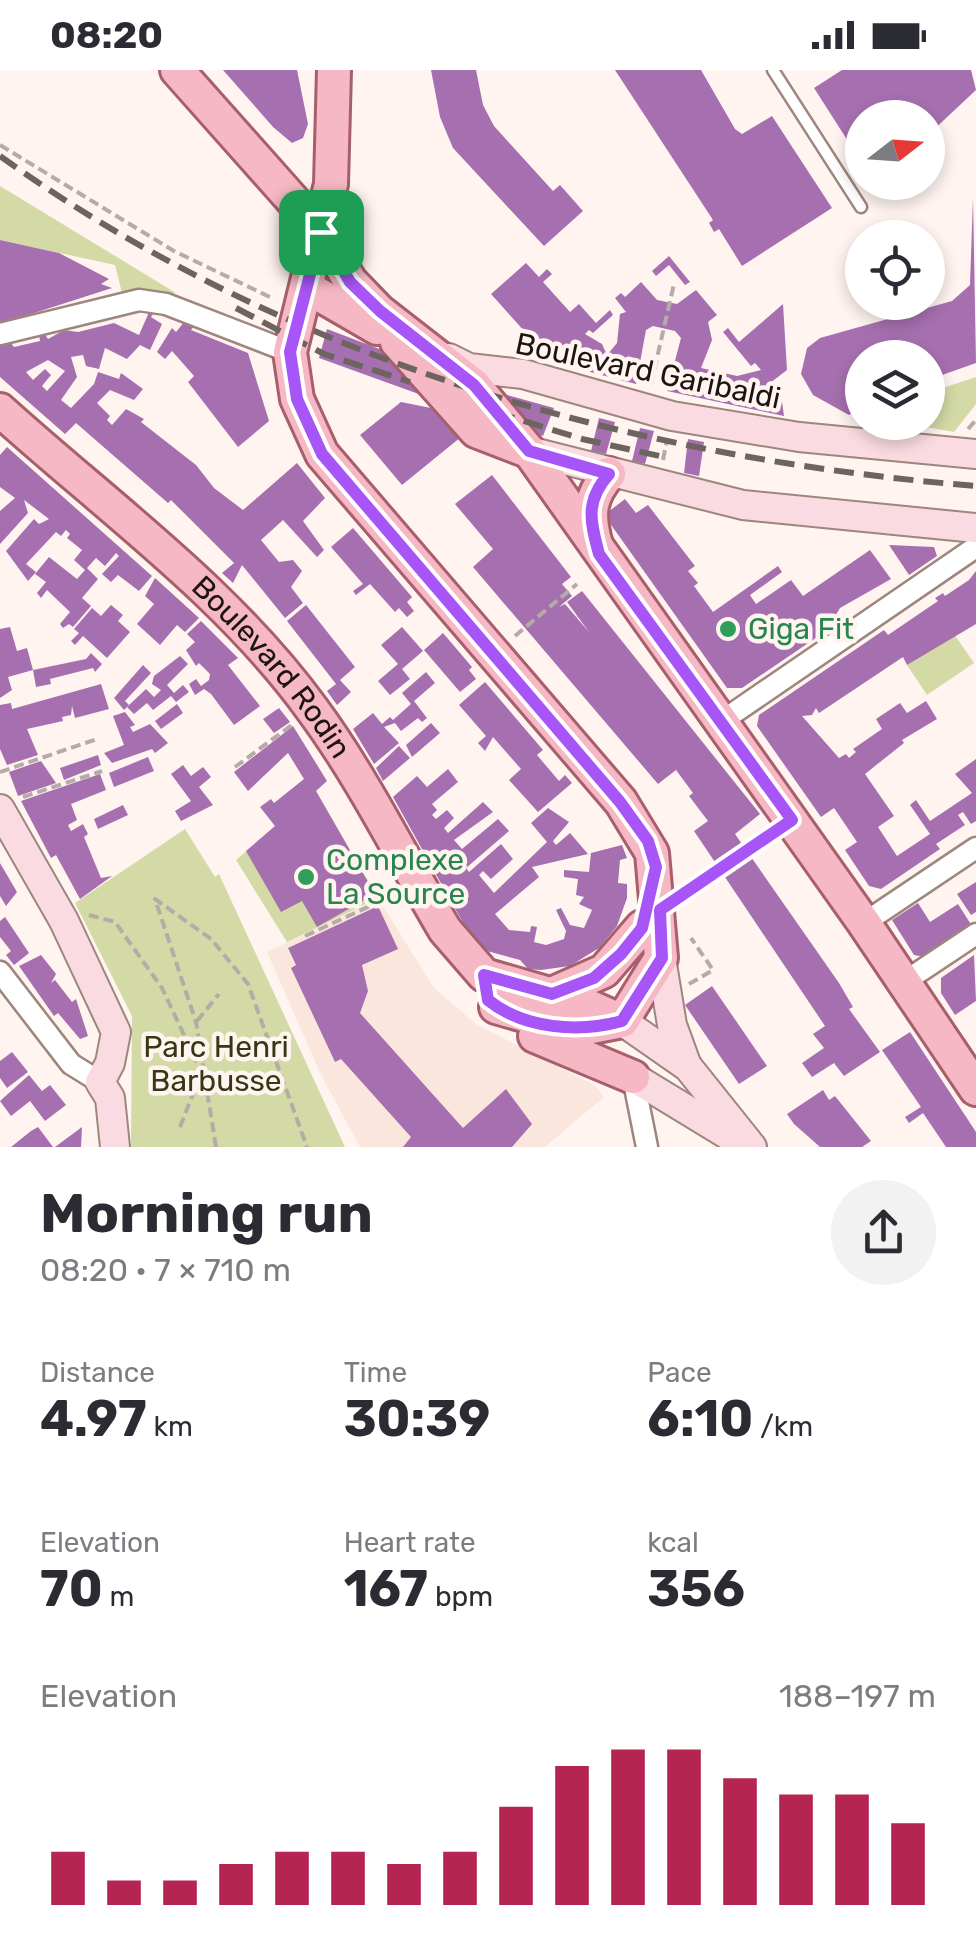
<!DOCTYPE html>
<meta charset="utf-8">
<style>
body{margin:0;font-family:Rubik,sans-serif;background:#f2f2f3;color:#2b2b33;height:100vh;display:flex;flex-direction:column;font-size:38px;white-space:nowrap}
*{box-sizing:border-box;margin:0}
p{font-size:32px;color:#7c7c81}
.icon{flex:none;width:55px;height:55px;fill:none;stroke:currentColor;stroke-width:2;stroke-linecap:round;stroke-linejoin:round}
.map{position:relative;height:1077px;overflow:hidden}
.sheet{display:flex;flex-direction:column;background:#fff;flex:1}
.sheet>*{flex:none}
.needle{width:65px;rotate:73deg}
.buttons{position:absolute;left:845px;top:30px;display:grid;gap:20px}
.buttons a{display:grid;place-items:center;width:100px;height:100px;border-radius:50%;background:#fff;box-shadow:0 5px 15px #0003;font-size:50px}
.pin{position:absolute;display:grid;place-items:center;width:85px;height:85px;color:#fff;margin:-42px;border-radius:20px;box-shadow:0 5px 15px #0006}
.round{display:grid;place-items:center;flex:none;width:105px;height:105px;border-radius:52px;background:#f2f2f3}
.headline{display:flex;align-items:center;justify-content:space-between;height:170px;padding:0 40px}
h1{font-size:55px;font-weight:700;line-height:75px}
.metrics{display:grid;grid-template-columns:repeat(3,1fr);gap:15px;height:170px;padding:10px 40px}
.metrics div{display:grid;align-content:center}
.metrics b{font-size:50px;font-weight:700}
.metrics small{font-size:28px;font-weight:400}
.metrics p{font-size:28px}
.chart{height:280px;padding:20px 40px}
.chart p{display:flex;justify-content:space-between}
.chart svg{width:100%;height:180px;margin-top:10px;stroke:#b52551;stroke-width:6}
.status{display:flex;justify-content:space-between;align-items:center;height:70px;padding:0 50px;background:#fff;direction:ltr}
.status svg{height:28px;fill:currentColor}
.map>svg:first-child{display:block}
</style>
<div class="status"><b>08:20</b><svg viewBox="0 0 49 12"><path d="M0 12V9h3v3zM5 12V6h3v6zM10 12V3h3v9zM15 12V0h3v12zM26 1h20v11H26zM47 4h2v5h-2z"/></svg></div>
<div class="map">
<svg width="976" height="1077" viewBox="0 0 976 1077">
<rect width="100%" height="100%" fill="#fff4f0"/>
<!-- built -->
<path fill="#fbe6de" d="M378 828 434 918 476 954 594 1015 604 1027 545 1077H360L321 1005 267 882Z"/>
<!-- green -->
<g fill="#d3daa6">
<path d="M0 116 176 223H122L115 195 0 170Z"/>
<path d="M976 307V334L954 362 903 353 928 352V323Z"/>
<path d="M954 564 974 593 927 625 907 595Z"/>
<path d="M316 721 378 828 287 872 236 790Z"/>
<path d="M185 759 215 807 219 804 345 1077H131L132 946 75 833Z"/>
</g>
<!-- building -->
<g fill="#a670b0" fill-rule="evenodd">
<path d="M223 0H297L308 54 303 68 292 73 273 57Z"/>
<path d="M431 0H476L483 35 494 56 553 121 560 115 583 141 544 176 453 78 440 47Z"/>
<path d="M615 0H701L735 59 742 64 772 46 832 138 742 196 719 159 714 162 709 153 713 150Z"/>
<path d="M842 0H971L976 20 928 65V48H917L912 40 901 48H862V93L814 18Z"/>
<path d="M973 128 976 293 928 310V288H862V337L849 345 813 325 801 304 807 278 820 268 952 231 970 215Z"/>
<path d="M0 170 59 183 109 209 101 214 112 218 0 254Z"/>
<path d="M669 186 690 212 685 215 669 195 656 206 652 201Z"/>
<path d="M526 193 539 207 547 199 552 204 543 212 570 242 579 234 596 253 610 240 613 245 593 263 589 260 585 264 602 274 607 285 617 273 620 244 626 242 615 228 621 223 625 227 641 212 657 230 677 234 696 220 717 245 708 252 712 270 701 298 737 306 761 300 755 293 751 296 723 262 728 258 739 272 783 234 787 300 770 313 781 324 784 346 667 321 681 268 675 261 653 256 646 260 636 314 552 292 491 224Z"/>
<path d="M150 240 155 241 151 247 162 254 150 280 140 275 127 289 105 278 99 299 86 296 83 285 71 287 77 307 61 330 71 338 94 314 98 302 119 309 121 303 143 319 134 330 110 320 97 333 110 346 107 350 112 355 126 339 144 349 141 352 196 395 214 418 243 440 297 393 325 428 303 451 324 480 317 487 283 450 261 470 279 492 293 490 302 501 291 517 303 533 285 548 242 495 233 513 222 503 234 493 171 430 168 433 76 353 65 364 0 307V274L10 272 14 277 40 271 39 264 44 263 48 269 64 260 78 262 114 253 139 265ZM48 290 65 301 47 321 42 316 51 305 45 299 33 310 26 302Z"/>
<path d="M185 251 195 255 191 260 248 283 269 351 238 377 188 312 194 306 172 281 165 289 157 282 172 258 176 262Z"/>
<path d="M327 259 390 283 427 327 319 288Z"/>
<path d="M507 325 554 338 543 366 531 362 506 329Z"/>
<path d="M401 332 436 339 461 367 402 415 360 365Z"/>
<path d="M599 348 615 352 606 384 591 381Z"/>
<path d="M640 358 654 361 645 394 632 391Z"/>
<path d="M688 369 704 372 699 406 684 403Z"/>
<path d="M7 377 152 506 139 521 118 505 111 512 102 504 119 486 116 483 105 496 96 488 87 498 98 509 82 528 91 536 73 557 69 554 63 558 60 554 70 542 47 520 41 528 37 523 46 512 35 504 49 487 77 509 85 500 74 490 82 480 67 468 70 464 66 460 61 466 56 462 26 494 36 502 28 511 6 481 34 449 39 454 49 449 24 430 28 443 0 474V441L15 428 0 417V385Z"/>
<path d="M492 405 571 507 562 514 572 526 559 537 565 534 589 562 567 532 582 521 760 744 735 764 839 913 853 937 849 939 880 982 844 1006 834 993 812 1007 802 993 824 978 813 964 825 956 694 761 708 751 689 726 693 723 676 700 658 714 473 497 493 479 455 434Z"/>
<path d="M625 429 636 443 648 435 695 496 688 501 698 513 694 516 713 542 778 496 782 502 750 525 756 534 791 510 803 526 870 480 891 509 840 538 826 561 742 618H727L604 445Z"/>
<path d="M353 458 412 527 407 532 414 541 407 547 399 538 395 542 370 514 356 525 353 521 363 514 331 477Z"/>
<path d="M889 475 934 477 937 486 909 505Z"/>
<path d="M976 501V554L907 595 903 587 819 643 816 638 812 645 802 646 839 688 846 684 849 688 856 682 853 679 882 659 876 649 900 633 907 643 926 631 937 649 902 670 904 673 865 704 894 746 878 757 897 786 930 764 910 735 916 730 930 751 972 723 955 704 976 689V751L971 754 963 742 958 745 965 755 936 774 940 779 881 819 869 816 845 780 857 772 834 738 821 747 757 656 759 645 884 560 888 565 938 531 935 528 943 523 945 526 969 510Z"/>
<path d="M155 508 199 548 185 562 177 555 160 575 137 554 154 534 145 526Z"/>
<path d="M111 535 123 545 118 551 130 562 107 588 83 566 75 575 71 571 79 563 74 559 92 538 101 546Z"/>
<path d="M306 535 355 597 340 610 351 622 337 635 327 621 336 614 287 551Z"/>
<path d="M201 551 238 588 228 595 260 636 234 655 211 624 204 619 195 625 189 614 196 609 201 616 209 610 210 604 199 593 196 596 186 580 195 572 187 564Z"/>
<path d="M10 557 17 581 27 578 33 600 86 589 91 583 102 594 95 602 93 598 50 609 51 614 36 617 33 600 8 607 12 620 0 628V559Z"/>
<path d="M402 557 423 581 402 599 410 609 390 625 378 611 398 594 381 575Z"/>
<path d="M443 563 472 597 469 600 476 609 460 622 424 580Z"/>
<path d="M180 586 188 594 167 615 174 623 183 615 189 622 176 632 171 626 153 640 147 633 134 644 127 637 146 619 154 627 161 620 152 614 154 606Z"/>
<path d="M143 595 151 603 125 631 129 635 124 640 114 628Z"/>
<path d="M426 602 435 613 414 631 427 648 422 652 418 648 401 661 395 653 384 657 399 673 374 694 353 659 373 643 382 654 390 647 393 650 411 634 402 623Z"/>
<path d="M485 612 543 680 537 685 559 711 565 705 572 713 538 742 509 710 521 699 493 667 485 681 478 673 486 666 459 635Z"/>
<path d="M101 614 109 639 75 648 72 636 71 645 62 647 63 651 27 659 38 685 7 695 0 679V635L11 633 12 639Z"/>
<path d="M177 634 183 643 161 659 155 651Z"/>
<path d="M279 638 290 652 274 663 263 649Z"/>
<path d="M125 642 135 655 130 657 133 662 150 654 168 673 155 683 152 679 112 693 104 683 124 675 113 646Z"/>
<path d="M431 653 440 663 412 687 406 675Z"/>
<path d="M293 656 327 711 316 721 375 824 317 857 302 831 281 842 246 781 275 756 260 737 271 729 274 733 304 709 288 683 248 721 234 702Z"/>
<path d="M399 676 410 688 383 711 376 698Z"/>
<path d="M98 685 101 695 64 710 60 698Z"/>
<path d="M148 687 154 701 114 717 109 703Z"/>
<path d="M41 691 56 713 18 726 9 702Z"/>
<path d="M183 695 191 706 203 697 211 707 199 717 213 735 181 751 175 741 191 731 171 704Z"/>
<path d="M448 699 458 712 432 734 437 740 432 745 436 749 447 740 454 748 444 758 448 763 483 732 493 742 454 770 462 779 498 749 509 761 466 798 469 802 501 774 513 789 491 809 483 801 479 805 494 823 547 772 531 753 548 738 569 752 553 771 556 775 570 763 588 784 532 797 539 807 495 844 509 860 530 862 531 856 537 857 534 872 546 875 564 869 566 861 556 840 561 838 570 855 584 858 592 840 579 834 584 827 576 825 578 809 564 807V800L589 802 591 783 622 775 627 788 620 790 618 813 627 814V828L617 856 599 878 570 896 541 900 528 899 520 890 487 881 462 851 393 727 417 706 427 717Z"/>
<path d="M100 704 106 720 71 734 77 750 68 755 71 761 83 754 88 764 84 767 101 808 112 806 80 829 56 785 51 788 21 731Z"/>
<path d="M123 735 128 745 98 759 94 749Z"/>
<path d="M0 793 17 822 6 836 0 826Z"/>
<path d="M976 812V842L971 845 957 824Z"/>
<path d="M918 833 930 852 958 834 972 856 924 887 914 885 892 850Z"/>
<path d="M378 836 398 879 362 895 368 921 360 943 463 1058 506 1019 532 1054 512 1077H403L411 1067 341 989 335 992 291 898 296 895 288 878Z"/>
<path d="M5 847 29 883 14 895 6 885 11 881 0 867V851Z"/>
<path d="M41 885 56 904 51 913 55 910 72 932 76 929 88 966 80 969 58 943 54 946 19 896Z"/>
<path d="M974 885 976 931 955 945 941 923V908Z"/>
<path d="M712 916 767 996 739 1014 685 935Z"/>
<path d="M910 962 976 1062V1077H946L923 1043 909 1053 905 1047 921 1037 882 980Z"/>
<path d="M12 982 28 1002 7 1018 0 1008V991Z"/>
<path d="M29 1005 42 1021 50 1015 66 1035 45 1051 30 1031 11 1046 0 1031Z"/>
<path d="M823 1020 829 1030 835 1026 871 1071 862 1077H820L794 1054 787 1044Z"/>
<path d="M38 1057 53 1077H11L31 1061Z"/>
<path d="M82 1057 81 1077H55Z"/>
</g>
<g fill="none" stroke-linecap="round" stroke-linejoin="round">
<defs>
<path id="lane" d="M773 0 861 137"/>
<g id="street">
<path d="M0 264 139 230 166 234 290 282"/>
<path d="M722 651 976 477"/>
<path d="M864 853 976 778"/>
<path d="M0 902 71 994 100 1012"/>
<path d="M904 912 976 864"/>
<path d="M633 1007 647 1077"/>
</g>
<g id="secondary">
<path d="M449 288 469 298 523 304 672 346 799 367 976 384"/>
<path d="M529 381 743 435 976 458"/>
<path d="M0 739 64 851 116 962 110 993 100 1012 110 1028 115 1077"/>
<path d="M661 888 672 955 687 996"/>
<path d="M622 951 688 997 752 1077"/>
<path d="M633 1007 738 1071"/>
</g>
<g id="primary">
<path d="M177 0 321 162 350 211 379 241 474 315 529 381 864 853 976 1019"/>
<path d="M334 0 331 114 290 282 297 329 322 384 621 732 652 783 661 888 622 951 576 960 496 937"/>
<path d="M308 218 377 258"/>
<path d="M397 272 476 361 528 381"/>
<path id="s1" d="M0 340C106 436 228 523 312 639 363 708 401 786 445 860L484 905 584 934 622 951"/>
<path d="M596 475C588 446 588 428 609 404"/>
<path d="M552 924 604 901 642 857"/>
<path d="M535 966 633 1007"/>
</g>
</defs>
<!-- lane casing -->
<use href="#lane" stroke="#9d867d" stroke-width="15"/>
<!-- street casing -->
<use href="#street" stroke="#9d867d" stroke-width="25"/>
<!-- secondary casing -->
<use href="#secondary" stroke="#9d867d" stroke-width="32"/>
<!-- primary casing -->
<use href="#primary" stroke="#a65f6b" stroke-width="38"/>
<!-- path -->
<g stroke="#b5aba7" stroke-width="4" stroke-dasharray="10 5" stroke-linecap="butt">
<path d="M0 75 174 181 274 229"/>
<path d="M651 314 674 214"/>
<path d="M968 359 976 350"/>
<path d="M663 390 667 370"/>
<path d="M515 566 577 514"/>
<path d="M235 697 293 654"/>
<path d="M0 702 97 669"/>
<path d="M23 727 102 701"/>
<path d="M680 827 772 764"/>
<path d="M89 845 115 852 162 918 199 997"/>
<path d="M305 866 396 824"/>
<path d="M689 914 713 900 691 868"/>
<path d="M197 951 219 924"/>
<path d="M180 1057 200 1006"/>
<path d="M216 1077 196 952 155 829 211 869 248 914 307 1077"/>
</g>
<!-- lane -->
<use href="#lane" stroke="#fff" stroke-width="10"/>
<!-- street -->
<use href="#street" stroke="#fff" stroke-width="20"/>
<!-- secondary -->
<use href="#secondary" stroke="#fadbe1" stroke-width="28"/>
<!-- primary -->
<use href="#primary" stroke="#f6b8c4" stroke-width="32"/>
<!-- rail -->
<g stroke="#6d6460" stroke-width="6" stroke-dasharray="20 10" stroke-linecap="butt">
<path d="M0 86C284 290 632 388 976 416"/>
<path d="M236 238 324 284 410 312"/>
<path d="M495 342 582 369 664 387"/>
</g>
</g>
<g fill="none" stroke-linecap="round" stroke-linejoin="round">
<defs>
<path id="route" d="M321 162 350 212 380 241 474 315 529 381 609 404C585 431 590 451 599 484L792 750 660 840 662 888 622 951C579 963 524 959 488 930L484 905 552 924 594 908 621 884 642 858 656 797 648 771 620 732 322 384 297 329 290 282Z"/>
</defs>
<!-- route casing -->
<use href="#route" stroke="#fff" stroke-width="20"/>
<!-- route -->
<use href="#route" stroke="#a855f7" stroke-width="12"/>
</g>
<!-- markers -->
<g fill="#2e9e5b" stroke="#fff4f0" stroke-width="4">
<circle cx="728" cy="559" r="10"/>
<circle cx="306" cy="807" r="10"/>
</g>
<g text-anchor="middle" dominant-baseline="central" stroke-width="9" stroke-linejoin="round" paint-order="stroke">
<!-- street labels -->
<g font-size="30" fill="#1c1411" stroke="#fff4f0">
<text transform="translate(648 301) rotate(12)">Boulevard Garibaldi</text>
<text stroke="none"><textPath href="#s1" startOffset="375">Boulevard Rodin</textPath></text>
</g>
<!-- leisure labels -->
<g font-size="30" fill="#27864d" stroke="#fff4f0" text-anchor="start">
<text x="748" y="559">Giga Fit</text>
<text x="326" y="790">Complexe<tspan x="326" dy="34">La Source</tspan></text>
</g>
<!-- park labels -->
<g font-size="30" fill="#343813" stroke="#fff4f0">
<text x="216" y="977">Parc Henri<tspan x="216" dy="34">Barbusse</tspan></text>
</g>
</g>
</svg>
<div class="buttons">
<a><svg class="needle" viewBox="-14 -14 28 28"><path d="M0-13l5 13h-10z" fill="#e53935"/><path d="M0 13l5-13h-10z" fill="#7c7c81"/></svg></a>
<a><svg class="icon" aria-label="locate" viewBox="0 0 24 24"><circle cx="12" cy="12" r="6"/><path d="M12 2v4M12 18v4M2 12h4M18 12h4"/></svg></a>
<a><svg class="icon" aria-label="layers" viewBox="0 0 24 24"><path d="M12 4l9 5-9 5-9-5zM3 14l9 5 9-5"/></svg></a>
</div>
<div class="pin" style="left:321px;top:162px;background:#1e9e55"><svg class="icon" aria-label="arrive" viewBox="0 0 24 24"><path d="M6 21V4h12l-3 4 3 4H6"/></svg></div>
</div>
<section class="sheet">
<div class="headline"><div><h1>Morning run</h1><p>08:20 · 7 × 710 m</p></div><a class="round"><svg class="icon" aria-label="share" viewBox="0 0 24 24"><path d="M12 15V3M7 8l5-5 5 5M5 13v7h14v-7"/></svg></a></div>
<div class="metrics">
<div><p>Distance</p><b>4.97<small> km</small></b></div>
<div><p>Time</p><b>30:39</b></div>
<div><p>Pace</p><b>6:10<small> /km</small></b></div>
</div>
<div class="metrics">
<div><p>Elevation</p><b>70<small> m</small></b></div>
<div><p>Heart rate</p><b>167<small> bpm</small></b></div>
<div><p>kcal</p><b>356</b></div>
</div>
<div class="chart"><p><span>Elevation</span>188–197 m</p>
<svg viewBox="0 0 160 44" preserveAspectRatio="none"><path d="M5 44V31M15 44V38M25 44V38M35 44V34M45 44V31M55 44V31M65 44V34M75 44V31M85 44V20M95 44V10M105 44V6M115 44V6M125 44V13M135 44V17M145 44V17M155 44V24"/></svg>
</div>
</section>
